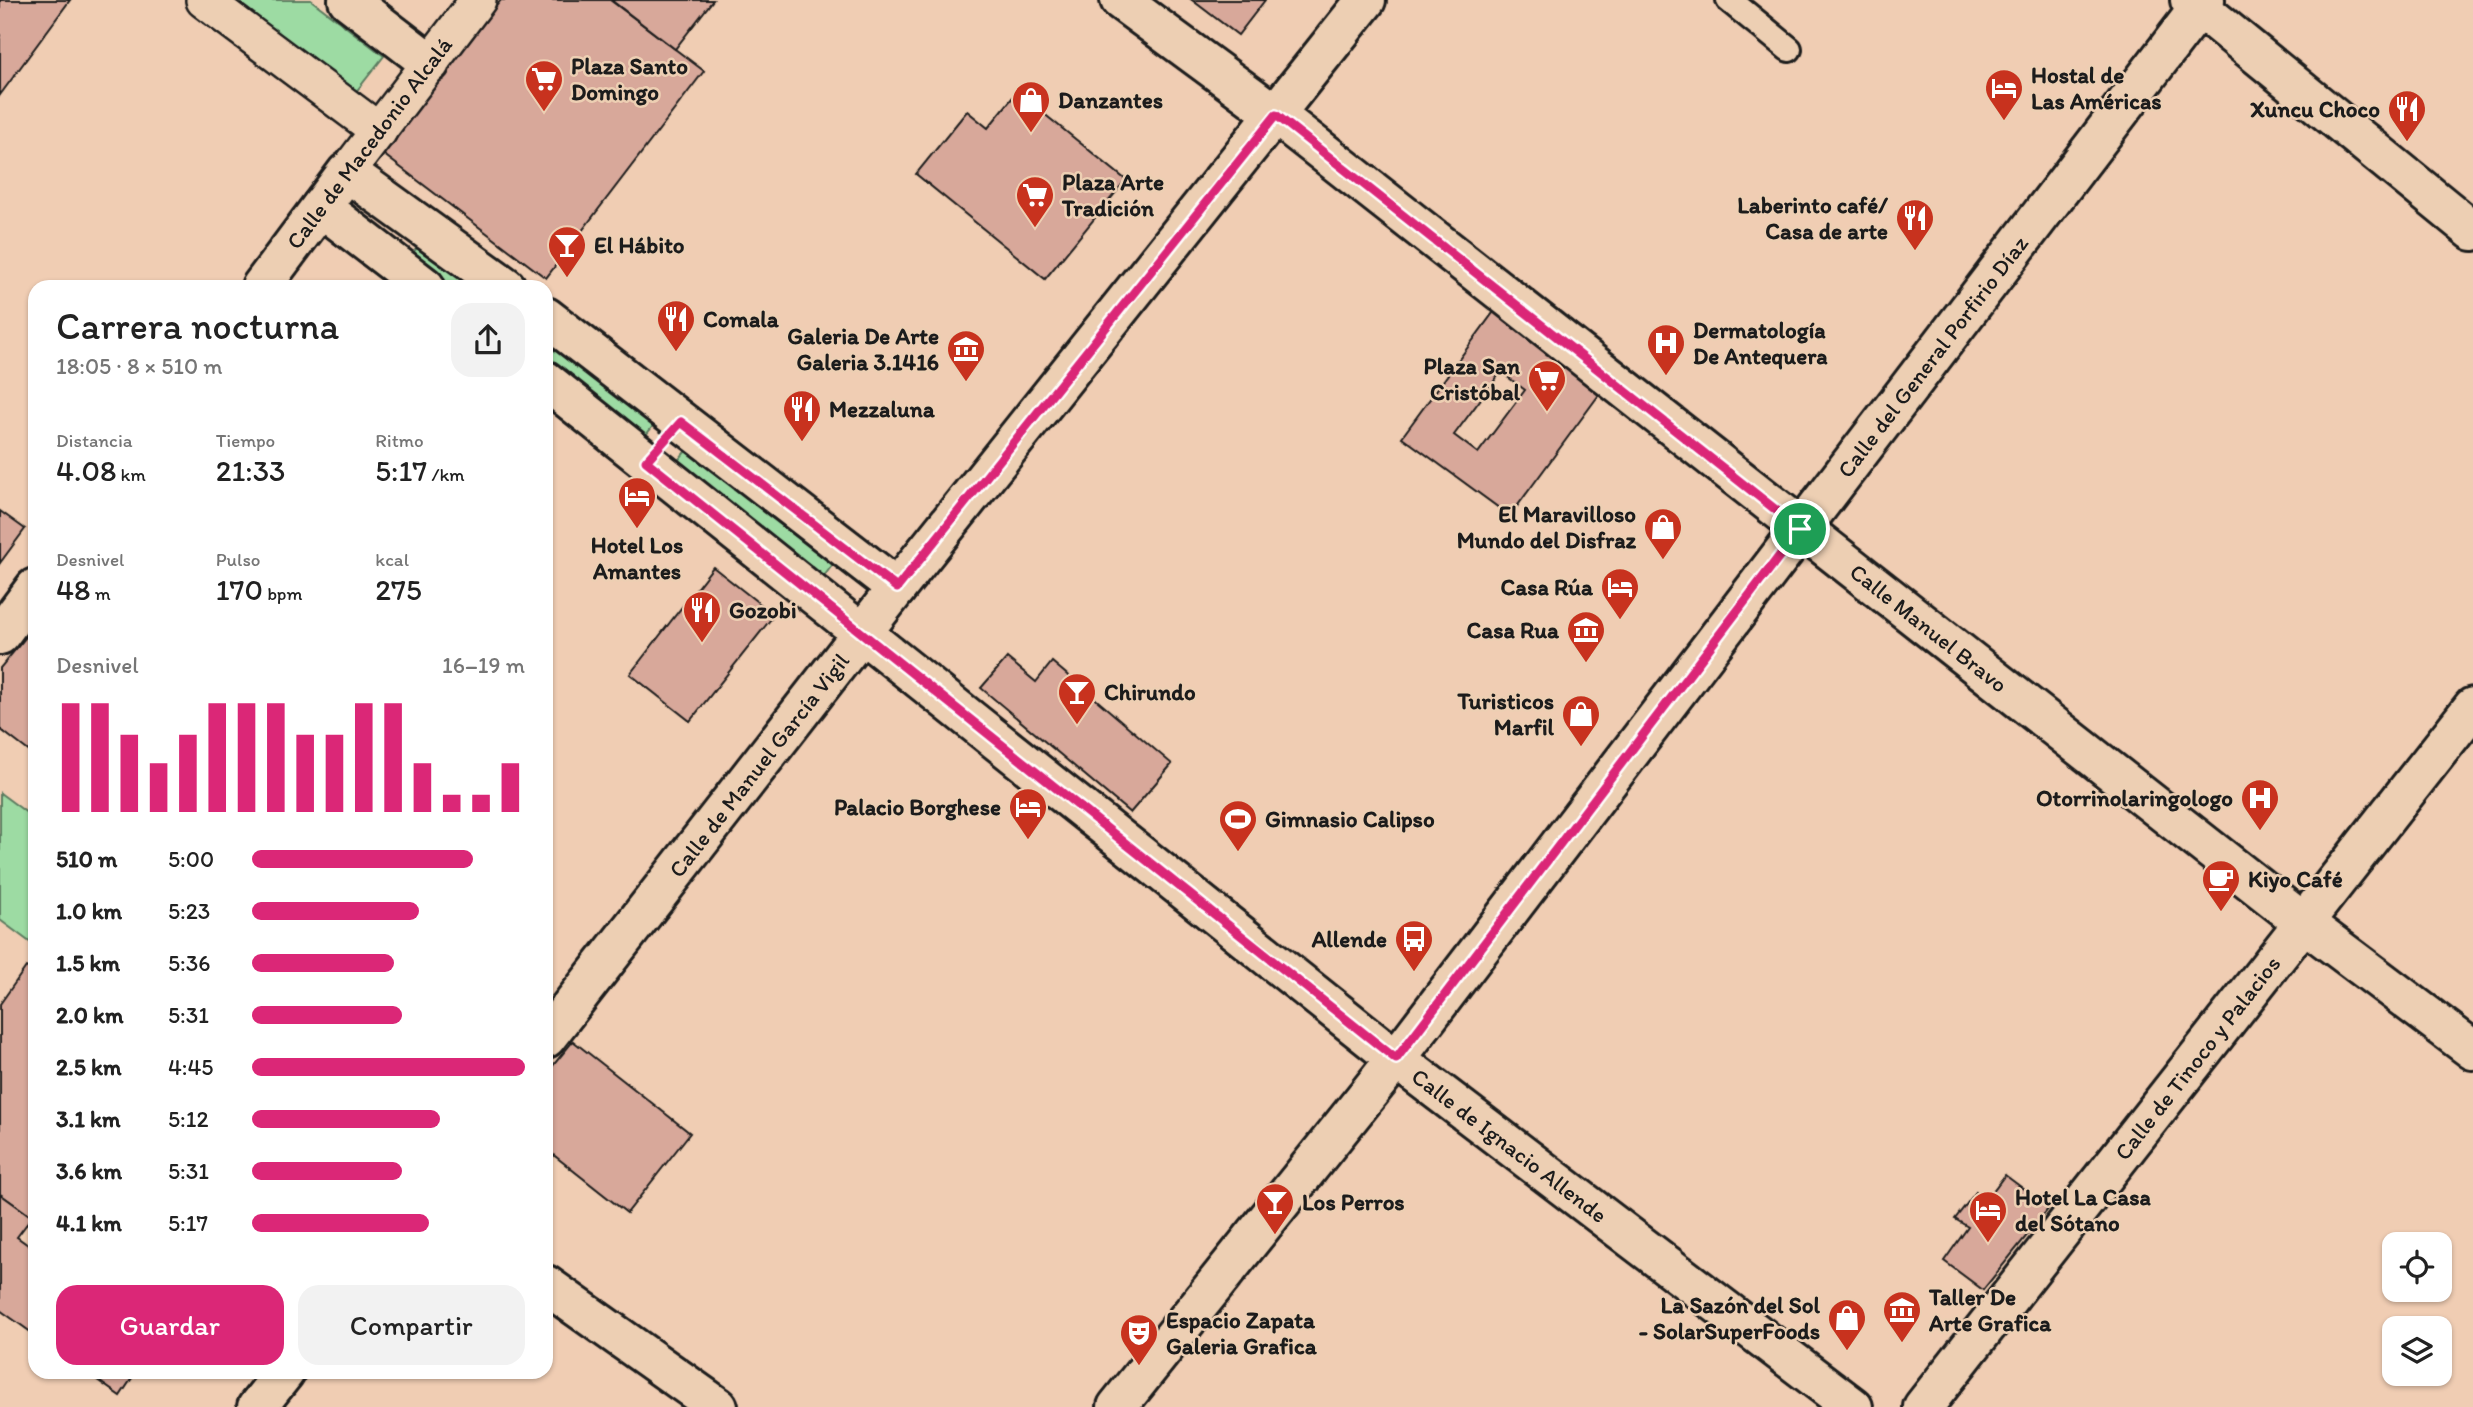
<!DOCTYPE html>
<html lang="es">
<meta charset="utf-8">
<style>
body{margin:0;font-family:Itim,sans-serif;background:#f2f2f2;color:#222;height:100vh;display:flex;flex-direction:column;font-size:26px;white-space:nowrap}
*{box-sizing:border-box;margin:0}
p{font-size:23px;color:#767676}
.icon{flex:none;width:38px;height:38px;fill:none;stroke:currentColor;stroke-width:2;stroke-linecap:round;stroke-linejoin:round}
.map{position:relative;flex:1;overflow:hidden}
.sheet{position:absolute;left:28px;top:280px;width:525px;height:1099px;display:flex;flex-direction:column;background:#fff;border-radius:21px;box-shadow:0 2px 5px #0004}
.sheet>*{flex:none}
.fabs{position:absolute;left:2382px;top:1232px;display:grid;gap:14px}
.fabs a{display:grid;place-items:center;width:70px;height:70px;border-radius:14px;background:#fff;box-shadow:0 2px 5px #0004;font-size:35px}
.pin{position:absolute;display:grid;place-items:center;width:60px;height:60px;color:#fff;margin:-30px;border:4px solid #fff;border-radius:50%;box-shadow:0 2px 7px #0007}
.round{display:grid;place-items:center;flex:none;width:74px;height:74px;border-radius:21px;background:#f2f2f2}
.head{display:flex;align-items:center;justify-content:space-between;height:119px;padding:0 28px}
h1{font-size:38px;font-weight:600;line-height:52px}
.figures{display:grid;grid-template-columns:repeat(3,1fr);gap:10px;height:119px;padding:7px 28px}
.figures div{display:grid;align-content:center}
.figures b{font-size:30px;font-weight:600}
.figures small{font-size:19px;font-weight:400}
.figures p{font-size:19px}
.chart{height:196px;padding:14px 28px}
.chart p{display:flex;justify-content:space-between}
.chart svg{width:100%;height:126px;margin-top:7px;stroke:#db2777;stroke-width:6}
.action{display:flex;gap:14px;margin-top:auto;padding:14px 28px}
.action a{flex:1;height:80px;border-radius:21px;background:#db2777;color:#fff;font-size:28px;font-weight:600;line-height:80px;text-align:center}
.action a+a{background:#f2f2f2;color:#222}
ul{padding:0 28px;list-style:none;font-size:23px}
li{display:grid;grid-template-columns:112px 84px 1fr;align-items:center;height:52px}
li i{height:18px;border-radius:9px;background:#db2777}
.map>svg:first-child{display:block}
</style>
<div class="map">
<svg width="2473" height="1407" viewBox="0 0 2473 1407">
<rect width="100%" height="100%" fill="#f0cdb3"/>
<filter id="ink" filterUnits="userSpaceOnUse"><feTurbulence type="fractalNoise" baseFrequency=".0143" numOctaves="2"/><feDisplacementMap in="SourceGraphic" scale="14" xChannelSelector="R" yChannelSelector="G"/><feConvolveMatrix kernelMatrix="1 2 1 2 8 2 1 2 1" color-interpolation-filters="sRGB"/></filter>
<g filter="url(#ink)">
<!-- green -->
<g fill="#9ddba3" stroke="#5c7c60" stroke-width="2">
<path d="M225 0H311L384 56 351 98Z"/>
<path d="M425 236 492 287H451L411 256Z"/>
<path d="M546 329 657 421 641 441 546 362Z"/>
<path d="M689 447 834 563 814 589 671 469Z"/>
<path d="M0 793 35 819V946L0 920Z"/>
</g>
<!-- building -->
<g fill="#d8a89a" stroke="#1c1c1c" stroke-width="2" fill-rule="evenodd">
<path d="M0 0H70L0 95Z"/>
<path d="M501 0H610L704 71 546 278 383 154Z"/>
<path d="M611 0H713L675 49Z"/>
<path d="M1192 0H1265L1238 35Z"/>
<path d="M1017 92 1126 180 1045 279 916 174 967 111 988 128Z"/>
<path d="M1504 298 1612 377 1510 516 1402 437ZM1501 372 1525 390 1478 453 1454 435Z"/>
<path d="M0 511 25 529 0 563Z"/>
<path d="M713 567 774 615 690 721 630 674Z"/>
<path d="M35 626V756L0 729V668Z"/>
<path d="M1007 658 1036 682 1052 662 1172 764 1130 813 981 688Z"/>
<path d="M26 967 35 973V1213L32 1217 0 1194V1004Z"/>
<path d="M573 1041 690 1133 627 1213 546 1149V1074Z"/>
<path d="M2005 1175 2049 1208 1983 1290 1944 1261 1968 1227 1955 1219 1976 1192 1986 1200Z"/>
<path d="M0 1194 32 1217 17 1237 35 1250V1335L0 1310Z"/>
<path d="M86 1372H136L120 1396Z"/>
</g>
<g fill="none" stroke-linecap="round" stroke-linejoin="round">
<defs>
<path id="service" d="M1729 0 1789 49"/>
<g id="pedestrian">
<path d="M204 0 379 131"/>
<path d="M347 172 478 0"/>
</g>
<g id="minor">
<path d="M348 0 430 63"/>
<path d="M321 207 425 287"/>
<path d="M261 287 347 172 506 287"/>
<path d="M546 317 897 588"/>
<path id="s1" d="M546 381 1396 1059 1853 1407"/>
<path d="M0 635 35 588"/>
<path id="s2" d="M546 1038 897 588 1366 0"/>
<path d="M546 1285 718 1407"/>
<path d="M257 1407 285 1372"/>
<path id="s3" d="M1117 1407 1396 1059 2205 0"/>
</g>
<g id="tertiary">
<path id="s4" d="M1120 0 1276 115 2303 922 2473 1050"/>
<path d="M2190 0 2473 231"/>
<path id="s5" d="M1923 1407 2473 707"/>
</g>
</defs>
<!-- service casing -->
<use href="#service" stroke="#1c1c1c" stroke-width="30"/>
<!-- pedestrian casing -->
<use href="#pedestrian" stroke="#1c1c1c" stroke-width="40"/>
<!-- minor casing -->
<use href="#minor" stroke="#1c1c1c" stroke-width="44"/>
<!-- tertiary casing -->
<use href="#tertiary" stroke="#1c1c1c" stroke-width="44"/>
<!-- service -->
<use href="#service" stroke="#edcfb3" stroke-width="24"/>
<!-- pedestrian -->
<use href="#pedestrian" stroke="#edcfb3" stroke-width="35"/>
<!-- minor -->
<use href="#minor" stroke="#edcfb3" stroke-width="38"/>
<!-- tertiary -->
<use href="#tertiary" stroke="#edcfb3" stroke-width="38"/>
</g>
</g>
<g fill="none" stroke-linecap="round" stroke-linejoin="round" filter="url(#ink)">
<defs>
<path id="route" d="M1276 115 1800 529 1396 1059 646 461 681 422 897 588Z"/>
</defs>
<!-- route casing -->
<use href="#route" stroke="#fff" stroke-width="14"/>
<!-- route -->
<use href="#route" stroke="#db2777" stroke-width="9"/>
</g>
<!-- icons -->
<defs>
<symbol id="supermarket-pin" viewBox="-11 -11 22 30"><path d="M0 17L-7.5 6A9.5 9.5 0 1 1 7.5 6Z" fill="#c8321e" stroke="#edcfb3"/><path d="M-6-5.5h2.5l.6 2H6L4.5 2H-2.5L-4.4-4H-6ZM-1.5 3.2a1.3 1.3 0 1 0 .1 0ZM3 3.2a1.3 1.3 0 1 0 .1 0Z" fill="#fff"/></symbol>
<symbol id="hotel-pin" viewBox="-11 -11 22 30"><path d="M0 17L-7.5 6A9.5 9.5 0 1 1 7.5 6Z" fill="#c8321e" stroke="#edcfb3"/><path d="M-6-4.5h1.5V1H6V5H4.5V3h-9V5H-6ZM-4 0a1.8 1.8 0 1 1 3.6 0ZM.5 0V-2.5h3Q6-2.5 6 0Z" fill="#fff"/></symbol>
<symbol id="shop-pin" viewBox="-11 -11 22 30"><path d="M0 17L-7.5 6A9.5 9.5 0 1 1 7.5 6Z" fill="#c8321e" stroke="#edcfb3"/><path d="M-5-2.5h2.3a2.7 3.5 0 0 1 5.4 0H5L5.5 6h-11ZM-1.5-2.5h3a1.5 2.3 0 0 0-3 0Z" fill="#fff"/></symbol>
<symbol id="restaurant-pin" viewBox="-11 -11 22 30"><path d="M0 17L-7.5 6A9.5 9.5 0 1 1 7.5 6Z" fill="#c8321e" stroke="#edcfb3"/><path d="M-5-6h1v4h1v-4h1v4h1v-4h1v5L-1.5 .5V6h-2V.5L-5-1ZM5-6V6H3V1.5H1.5Q1.5-4 5-6Z" fill="#fff"/></symbol>
<symbol id="bar-pin" viewBox="-11 -11 22 30"><path d="M0 17L-7.5 6A9.5 9.5 0 1 1 7.5 6Z" fill="#c8321e" stroke="#edcfb3"/><path d="M-6-5H6L.8 .8V4.5H3.5V6h-7V4.5H-.8V.8Z" fill="#fff"/></symbol>
<symbol id="hospital-pin" viewBox="-11 -11 22 30"><path d="M0 17L-7.5 6A9.5 9.5 0 1 1 7.5 6Z" fill="#c8321e" stroke="#edcfb3"/><path d="M-5-5h3v3.5h4V-5h3V5h-3V1.5h-4V5h-3Z" fill="#fff"/></symbol>
<symbol id="museum-pin" viewBox="-11 -11 22 30"><path d="M0 17L-7.5 6A9.5 9.5 0 1 1 7.5 6Z" fill="#c8321e" stroke="#edcfb3"/><path d="M0-6L6-3V-2H-6V-3ZM-5-1h2V3h-2ZM-1-1h2V3h-2ZM3-1h2V3H3ZM-6 4H6V6H-6Z" fill="#fff"/></symbol>
<symbol id="stadium-pin" viewBox="-11 -11 22 30"><path d="M0 17L-7.5 6A9.5 9.5 0 1 1 7.5 6Z" fill="#c8321e" stroke="#edcfb3"/><path d="M0-5a6.5 5 0 1 0 0 10a6.5 5 0 1 0 0-10ZM-3.5-1.8h7v3.6h-7Z" fill="#fff"/></symbol>
<symbol id="cafe-pin" viewBox="-11 -11 22 30"><path d="M0 17L-7.5 6A9.5 9.5 0 1 1 7.5 6Z" fill="#c8321e" stroke="#edcfb3"/><path d="M-5.5-4.5H6V0H3Q3 3.5 0 3.5H-2.5Q-5.5 3.5-5.5 0ZM3-3.2v2h1.7v-2ZM-6 4.5H4V6H-6Z" fill="#fff"/></symbol>
<symbol id="bus-pin" viewBox="-11 -11 22 30"><path d="M0 17L-7.5 6A9.5 9.5 0 1 1 7.5 6Z" fill="#c8321e" stroke="#edcfb3"/><path d="M-5-6H5V4H4V6H2V4H-2V6H-4V4H-5ZM-3.5-4V0h7V-4ZM-3.5 1.2v1.5H-2V1.2ZM2 1.2v1.5H3.5V1.2Z" fill="#fff"/></symbol>
<symbol id="theatre-pin" viewBox="-11 -11 22 30"><path d="M0 17L-7.5 6A9.5 9.5 0 1 1 7.5 6Z" fill="#c8321e" stroke="#edcfb3"/><path d="M-5-5.5Q0-4 5-5.5V0Q5 5 0 6Q-5 5-5 0ZM-3.3-2.5H-1v1.5H-3.3ZM1-2.5H3.3v1.5H1ZM-2.8 1Q0 5.5 2.8 1Z" fill="#fff"/></symbol>
</defs>
<g fill-rule="evenodd">
<use href="#supermarket-pin" x="522" y="57" width="44" height="60"/>
<use href="#hotel-pin" x="1982" y="66" width="44" height="60"/>
<use href="#shop-pin" x="1009" y="78" width="44" height="60"/>
<use href="#restaurant-pin" x="2385" y="87" width="44" height="60"/>
<use href="#supermarket-pin" x="1013" y="173" width="44" height="60"/>
<use href="#restaurant-pin" x="1893" y="196" width="44" height="60"/>
<use href="#bar-pin" x="545" y="223" width="44" height="60"/>
<use href="#restaurant-pin" x="654" y="297" width="44" height="60"/>
<use href="#hospital-pin" x="1644" y="321" width="44" height="60"/>
<use href="#museum-pin" x="944" y="327" width="44" height="60"/>
<use href="#supermarket-pin" x="1525" y="357" width="44" height="60"/>
<use href="#restaurant-pin" x="780" y="387" width="44" height="60"/>
<use href="#hotel-pin" x="615" y="474" width="44" height="60"/>
<use href="#shop-pin" x="1641" y="505" width="44" height="60"/>
<use href="#hotel-pin" x="1598" y="565" width="44" height="60"/>
<use href="#restaurant-pin" x="680" y="588" width="44" height="60"/>
<use href="#museum-pin" x="1564" y="608" width="44" height="60"/>
<use href="#bar-pin" x="1055" y="670" width="44" height="60"/>
<use href="#shop-pin" x="1559" y="692" width="44" height="60"/>
<use href="#hospital-pin" x="2238" y="776" width="44" height="60"/>
<use href="#hotel-pin" x="1006" y="785" width="44" height="60"/>
<use href="#stadium-pin" x="1216" y="797" width="44" height="60"/>
<use href="#cafe-pin" x="2199" y="857" width="44" height="60"/>
<use href="#bus-pin" x="1392" y="917" width="44" height="60"/>
<use href="#bar-pin" x="1253" y="1180" width="44" height="60"/>
<use href="#hotel-pin" x="1966" y="1188" width="44" height="60"/>
<use href="#museum-pin" x="1880" y="1288" width="44" height="60"/>
<use href="#shop-pin" x="1825" y="1296" width="44" height="60"/>
<use href="#theatre-pin" x="1117" y="1311" width="44" height="60"/>
</g>
<g text-anchor="middle" dominant-baseline="central" stroke-width="5" stroke-linejoin="round" paint-order="stroke">
<!-- poi labels -->
<g font-size="23" font-weight="bold" fill="#1c1c1c" stroke="#edcfb3" text-anchor="start">
<text x="571" y="66">Plaza Santo<tspan x="571" dy="26">Domingo</tspan></text>
<text x="2031" y="75">Hostal de<tspan x="2031" dy="26">Las Américas</tspan></text>
<text x="1058" y="100">Danzantes</text>
<text x="2380" y="109" text-anchor="end">Xuncu Choco</text>
<text x="1062" y="182">Plaza Arte<tspan x="1062" dy="26">Tradición</tspan></text>
<text x="1888" y="205" text-anchor="end">Laberinto café/<tspan x="1888" dy="26">Casa de arte</tspan></text>
<text x="594" y="245">El Hábito</text>
<text x="703" y="319">Comala</text>
<text x="1693" y="330">Dermatología<tspan x="1693" dy="26">De Antequera</tspan></text>
<text x="939" y="336" text-anchor="end">Galeria De Arte<tspan x="939" dy="26">Galeria 3.1416</tspan></text>
<text x="1520" y="366" text-anchor="end">Plaza San<tspan x="1520" dy="26">Cristóbal</tspan></text>
<text x="829" y="409">Mezzaluna</text>
<text x="1636" y="514" text-anchor="end">El Maravilloso<tspan x="1636" dy="26">Mundo del Disfraz</tspan></text>
<text x="637" y="545" text-anchor="middle">Hotel Los<tspan x="637" dy="26">Amantes</tspan></text>
<text x="1593" y="587" text-anchor="end">Casa Rúa</text>
<text x="729" y="610">Gozobi</text>
<text x="1559" y="630" text-anchor="end">Casa Rua</text>
<text x="1104" y="692">Chirundo</text>
<text x="1554" y="701" text-anchor="end">Turisticos<tspan x="1554" dy="26">Marfil</tspan></text>
<text x="2233" y="798" text-anchor="end">Otorrinolaringologo</text>
<text x="1001" y="807" text-anchor="end">Palacio Borghese</text>
<text x="1265" y="819">Gimnasio Calipso</text>
<text x="2248" y="879">Kiyo Café</text>
<text x="1387" y="939" text-anchor="end">Allende</text>
<text x="2015" y="1197">Hotel La Casa<tspan x="2015" dy="26">del Sótano</tspan></text>
<text x="1302" y="1202">Los Perros</text>
<text x="1929" y="1297">Taller De<tspan x="1929" dy="26">Arte Grafica</tspan></text>
<text x="1820" y="1305" text-anchor="end">La Sazón del Sol<tspan x="1820" dy="26">- SolarSuperFoods</tspan></text>
<text x="1166" y="1320">Espacio Zapata<tspan x="1166" dy="26">Galeria Grafica</tspan></text>
</g>
<!-- street labels -->
<g font-size="23" fill="#1c1c1c" stroke="#edcfb3">
<text transform="translate(369 143) rotate(-53)">Calle de Macedonio Alcalá</text>
<text stroke="none"><textPath href="#s3" startOffset="1330">Calle del General Porfirio Díaz</textPath></text>
<text stroke="none"><textPath href="#s4" startOffset="1024">Calle Manuel Bravo</textPath></text>
<text stroke="none"><textPath href="#s2" startOffset="346">Calle de Manuel García Vigil</textPath></text>
<text stroke="none"><textPath href="#s5" startOffset="444">Calle de Tinoco y Palacios</textPath></text>
<text stroke="none"><textPath href="#s1" startOffset="1230">Calle de Ignacio Allende</textPath></text>
</g>
</g>
</svg>
<div class="fabs">
<a><svg class="icon" aria-label="locate" viewBox="0 0 24 24"><circle cx="12" cy="12" r="6"/><path d="M12 2v4M12 18v4M2 12h4M18 12h4"/></svg></a>
<a><svg class="icon" aria-label="layers" viewBox="0 0 24 24"><path d="M12 4l9 5-9 5-9-5zM3 14l9 5 9-5"/></svg></a>
</div>
<div class="pin" style="left:1800px;top:529px;background:#1e9e55"><svg class="icon" aria-label="arrive" viewBox="0 0 24 24"><path d="M6 21V4h12l-3 4 3 4H6"/></svg></div>
<section class="sheet">
<div class="head"><div><h1>Carrera nocturna</h1><p>18:05 · 8 × 510 m</p></div><a class="round"><svg class="icon" aria-label="share" viewBox="0 0 24 24"><path d="M12 15V3M7 8l5-5 5 5M5 13v7h14v-7"/></svg></a></div>
<div class="figures">
<div><p>Distancia</p><b>4.08<small> km</small></b></div>
<div><p>Tiempo</p><b>21:33</b></div>
<div><p>Ritmo</p><b>5:17<small> /km</small></b></div>
</div>
<div class="figures">
<div><p>Desnivel</p><b>48<small> m</small></b></div>
<div><p>Pulso</p><b>170<small> bpm</small></b></div>
<div><p>kcal</p><b>275</b></div>
</div>
<div class="chart"><p><span>Desnivel</span>16–19 m</p>
<svg viewBox="0 0 160 44" preserveAspectRatio="none"><path d="M5 44V6M15 44V6M25 44V17M35 44V27M45 44V17M55 44V6M65 44V6M75 44V6M85 44V17M95 44V17M105 44V6M115 44V6M125 44V27M135 44V38M145 44V38M155 44V27"/></svg>
</div>
<ul>
<li><b>510 m</b>5:00<i style="width:81%"></i></li>
<li><b>1.0 km</b>5:23<i style="width:61%"></i></li>
<li><b>1.5 km</b>5:36<i style="width:52%"></i></li>
<li><b>2.0 km</b>5:31<i style="width:55%"></i></li>
<li><b>2.5 km</b>4:45<i style="width:100%"></i></li>
<li><b>3.1 km</b>5:12<i style="width:69%"></i></li>
<li><b>3.6 km</b>5:31<i style="width:55%"></i></li>
<li><b>4.1 km</b>5:17<i style="width:65%"></i></li>
</ul>
<div class="action"><a>Guardar</a><a>Compartir</a></div>
</section>
</div>
